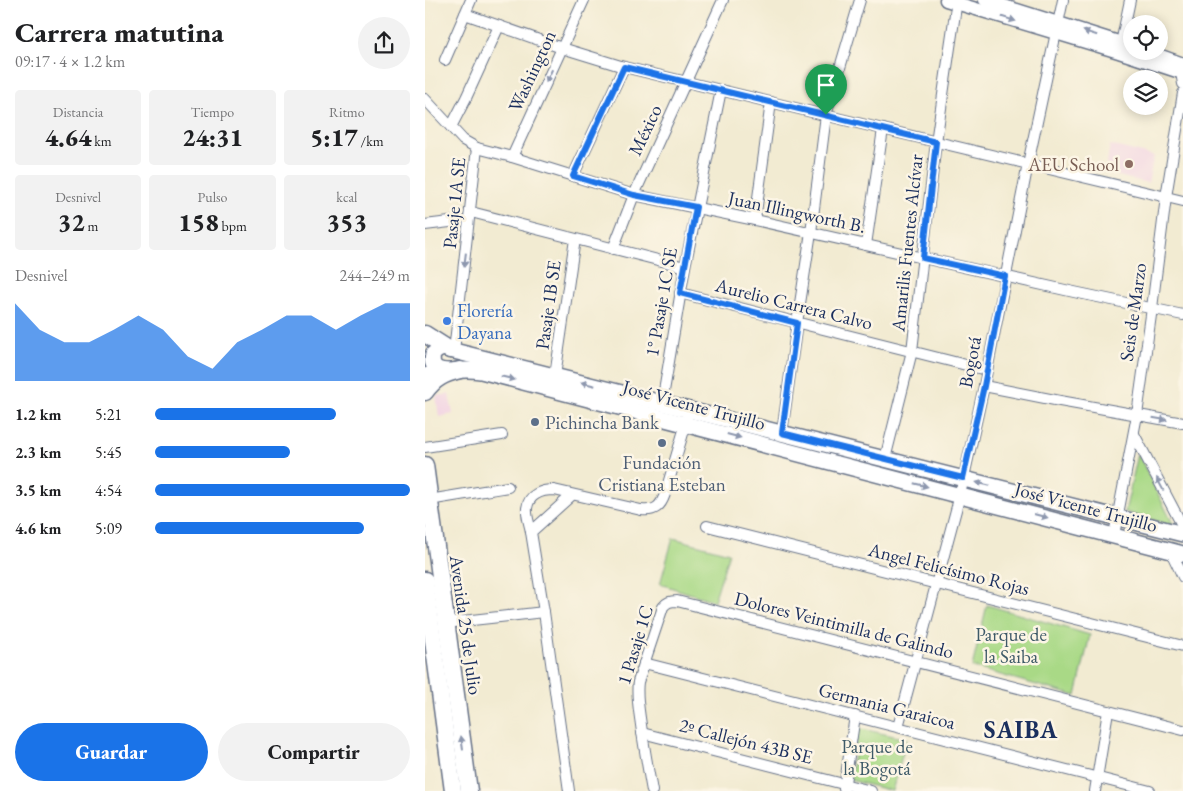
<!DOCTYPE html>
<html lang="es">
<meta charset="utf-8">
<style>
body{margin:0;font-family:"EB Garamond",serif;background:#f2f2f2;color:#202124;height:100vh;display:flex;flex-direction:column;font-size:19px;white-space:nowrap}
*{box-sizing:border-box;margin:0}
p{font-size:16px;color:#757577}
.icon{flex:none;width:28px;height:28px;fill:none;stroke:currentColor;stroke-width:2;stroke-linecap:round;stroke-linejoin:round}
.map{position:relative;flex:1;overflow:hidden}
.details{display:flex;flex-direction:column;background:#fff;width:425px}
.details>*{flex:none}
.tools{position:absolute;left:698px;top:15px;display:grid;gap:10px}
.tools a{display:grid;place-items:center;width:45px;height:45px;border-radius:50%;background:#fff;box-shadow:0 2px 12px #0003;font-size:25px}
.pin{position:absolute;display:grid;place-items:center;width:42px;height:42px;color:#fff;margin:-51px -21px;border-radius:50% 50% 50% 0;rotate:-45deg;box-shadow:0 0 5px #0007}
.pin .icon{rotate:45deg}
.round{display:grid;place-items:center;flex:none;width:52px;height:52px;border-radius:26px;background:#f2f2f2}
.summary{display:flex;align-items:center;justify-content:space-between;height:85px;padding:0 15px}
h1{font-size:28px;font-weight:800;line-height:38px}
.figures{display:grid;grid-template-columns:repeat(3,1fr);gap:8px;height:85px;padding:5px 15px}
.figures div{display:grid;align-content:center;border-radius:5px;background:#f2f2f2;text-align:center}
.figures b{font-size:25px;font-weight:800}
.figures small{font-size:14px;font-weight:400}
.figures p{font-size:14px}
.chart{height:140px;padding:10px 15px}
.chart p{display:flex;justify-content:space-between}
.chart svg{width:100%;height:90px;margin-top:5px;fill:#1a73e8;opacity:.7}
.primary-button{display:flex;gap:10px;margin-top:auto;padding:10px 15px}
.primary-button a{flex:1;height:58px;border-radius:30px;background:#1a73e8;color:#fff;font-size:20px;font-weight:800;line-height:58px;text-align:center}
.primary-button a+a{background:#f2f2f2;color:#202124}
ul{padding:0 15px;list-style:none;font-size:16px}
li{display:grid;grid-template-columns:80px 60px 1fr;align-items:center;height:38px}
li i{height:12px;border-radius:6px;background:#1a73e8}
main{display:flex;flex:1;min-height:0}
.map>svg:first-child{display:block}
</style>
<main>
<section class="details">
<div class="summary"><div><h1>Carrera matutina</h1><p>09:17 · 4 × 1.2 km</p></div><a class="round"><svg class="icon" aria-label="share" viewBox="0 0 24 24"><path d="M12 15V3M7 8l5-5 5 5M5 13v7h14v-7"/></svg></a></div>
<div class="figures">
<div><p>Distancia</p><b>4.64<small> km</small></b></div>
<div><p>Tiempo</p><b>24:31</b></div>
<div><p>Ritmo</p><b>5:17<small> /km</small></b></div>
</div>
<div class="figures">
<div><p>Desnivel</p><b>32<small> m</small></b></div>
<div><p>Pulso</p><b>158<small> bpm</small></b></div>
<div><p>kcal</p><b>353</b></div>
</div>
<div class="chart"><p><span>Desnivel</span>244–249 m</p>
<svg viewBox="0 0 160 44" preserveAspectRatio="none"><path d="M0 44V6L10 19L20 25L30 25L40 19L50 12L60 19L70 32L80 38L90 25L100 19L110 12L120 12L130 19L140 12L150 6L160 6V44z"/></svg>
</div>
<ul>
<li><b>1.2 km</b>5:21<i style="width:71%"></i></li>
<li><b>2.3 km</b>5:45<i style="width:53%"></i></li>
<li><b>3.5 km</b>4:54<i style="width:100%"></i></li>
<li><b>4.6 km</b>5:09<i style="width:82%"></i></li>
</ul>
<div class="primary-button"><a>Guardar</a><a>Compartir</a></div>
</section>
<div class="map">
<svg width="758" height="791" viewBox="0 0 758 791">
<rect width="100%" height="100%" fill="#fcf5e5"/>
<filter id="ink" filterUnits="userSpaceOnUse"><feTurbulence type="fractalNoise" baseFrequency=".02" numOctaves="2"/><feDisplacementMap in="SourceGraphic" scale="10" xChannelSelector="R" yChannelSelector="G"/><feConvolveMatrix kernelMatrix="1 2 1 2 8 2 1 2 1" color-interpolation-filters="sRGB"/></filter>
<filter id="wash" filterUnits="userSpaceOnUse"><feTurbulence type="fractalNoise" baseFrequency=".0096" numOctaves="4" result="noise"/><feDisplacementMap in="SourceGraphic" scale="20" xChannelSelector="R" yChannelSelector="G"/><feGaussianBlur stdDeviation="1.12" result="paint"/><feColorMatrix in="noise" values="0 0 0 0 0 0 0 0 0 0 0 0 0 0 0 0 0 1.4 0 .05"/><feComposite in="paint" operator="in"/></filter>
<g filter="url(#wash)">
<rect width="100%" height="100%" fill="#f2ebd2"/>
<!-- built -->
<g fill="#f1d0e3">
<path d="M685 145 729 156 723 183 680 173Z"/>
<path d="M24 394 28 414 14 417 11 396Z"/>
</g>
<!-- green -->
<g fill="#a9d986" stroke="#628472">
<path d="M713 454 749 526 700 512Z"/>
<path d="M248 538 304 553 289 601 235 584Z"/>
<path d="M562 605 665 635 651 696 547 667Z"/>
<path d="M433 728 482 739 467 791 425 780Z"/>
</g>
</g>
<g filter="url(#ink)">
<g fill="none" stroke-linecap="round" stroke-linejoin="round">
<defs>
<g id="minor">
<path d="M40 14 137 48 199 67 758 201"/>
<path d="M695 48 705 0"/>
<path d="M20 60 46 0"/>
<path d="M757 67 756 72 758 84"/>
<path d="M0 99 26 127 38 140 52 148 87 157 209 195 330 220 649 292 758 315"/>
<path d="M26 127 41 98 74 26"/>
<path d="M87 157 159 0"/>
<path d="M148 176 199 67"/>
<path d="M46 212 260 267"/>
<path d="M330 220 346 102"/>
<path d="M0 225 33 221"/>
<path d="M441 245 458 129"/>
<path d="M188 249 209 195 298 0"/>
<path d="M255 293 561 370"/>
<path d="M29 351 52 148"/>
<path d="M130 376 150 239"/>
<path d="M559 386 635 401 758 423"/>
<path d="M237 403 260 267 296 90"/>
<path d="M357 433 372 323 386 232 401 115 435 0"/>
<path d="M709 434 758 527"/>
<path d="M0 447 77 435"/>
<path d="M460 459 487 351 511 142 532 0"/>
<path d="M4 500 83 487"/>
<path d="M282 526 758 646"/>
<path d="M106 532C105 525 101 516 102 508 104 494 117 490 129 490L216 510C230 512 236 506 240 494L262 420"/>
<path d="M689 535 712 415 727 308 741 197 758 93"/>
<path d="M745 550 758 577"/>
<path d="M20 623 119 612"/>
<path d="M219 663 725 791"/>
<path d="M473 727 535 495 559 386 603 164 638 0"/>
<path d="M217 733 446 791"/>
<path d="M419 789 430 716"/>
<path d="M144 791 119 612 106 532 147 495"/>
<path d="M227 791C223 769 219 747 216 725 214 710 211 696 213 682L238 607C242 602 245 601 252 601L758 730"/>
<path d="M670 791 683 711"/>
</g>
<g id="tertiary">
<path d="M521 0 694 52 758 73"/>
<path d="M560 0 706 46"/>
<path d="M722 51 758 64"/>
</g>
<g id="secondary">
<path d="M13 347 758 534"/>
<path d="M18 348 13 350 8 354C5 367 12 371 24 371"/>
<path d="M0 376C19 372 37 368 56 371L758 554"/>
</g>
<g id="primary">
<path d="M0 334 25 350"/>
<path d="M0 392C10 378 19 374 35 370"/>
<path d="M0 465 44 791"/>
<path d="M0 580 28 791"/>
</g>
</defs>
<!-- minor casing -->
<use href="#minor" stroke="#667187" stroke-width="12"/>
<!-- tertiary casing -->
<use href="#tertiary" stroke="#667187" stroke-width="15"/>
<!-- secondary casing -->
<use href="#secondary" stroke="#667187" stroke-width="18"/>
<!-- primary casing -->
<use href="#primary" stroke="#667187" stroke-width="19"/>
<!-- minor -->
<use href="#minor" stroke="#fff" stroke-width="10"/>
<!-- tertiary -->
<use href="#tertiary" stroke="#fff" stroke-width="12"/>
<!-- secondary -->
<use href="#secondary" stroke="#fff" stroke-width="15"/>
<!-- primary -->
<use href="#primary" stroke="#fff" stroke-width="16"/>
</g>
<!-- one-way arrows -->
<defs><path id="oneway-solid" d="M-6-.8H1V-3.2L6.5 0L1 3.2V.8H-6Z" transform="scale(1.25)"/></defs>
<g fill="#8d97ae">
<use href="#oneway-solid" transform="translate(584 19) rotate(17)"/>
<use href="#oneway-solid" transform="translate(665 33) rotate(-163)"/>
<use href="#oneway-solid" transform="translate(124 76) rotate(115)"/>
<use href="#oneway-solid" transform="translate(40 260) rotate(97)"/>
<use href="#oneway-solid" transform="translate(83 378) rotate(14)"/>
<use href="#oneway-solid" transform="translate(163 384) rotate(-166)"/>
<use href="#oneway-solid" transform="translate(735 419) rotate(10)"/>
<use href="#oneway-solid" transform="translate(309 436) rotate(15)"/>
<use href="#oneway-solid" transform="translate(558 484) rotate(-166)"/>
<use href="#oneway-solid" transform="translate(735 484) rotate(-118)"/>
<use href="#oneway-solid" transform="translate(496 485) rotate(14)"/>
<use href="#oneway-solid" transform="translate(616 516) rotate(15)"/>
<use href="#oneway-solid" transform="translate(37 743) rotate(-98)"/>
</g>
</g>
<g fill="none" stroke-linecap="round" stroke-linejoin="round" filter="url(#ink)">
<defs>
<path id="route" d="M199 67 511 142 498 258 580 276 559 386 538 478 357 433 372 323 255 293 271 207 209 195 148 176Z"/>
</defs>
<!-- route casing -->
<use href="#route" stroke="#fff" stroke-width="10"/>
<!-- route -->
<use href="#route" stroke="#1a73e8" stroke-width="6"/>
</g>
<!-- markers -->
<circle fill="#8d6e63" stroke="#fcf5e5" stroke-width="2" cx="704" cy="164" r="5"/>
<circle fill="#3f7fe0" stroke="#fcf5e5" stroke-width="2" cx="22" cy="321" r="5"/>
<g fill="#5c6f8a" stroke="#fcf5e5" stroke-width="2">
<circle cx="110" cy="422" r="5"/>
<circle cx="237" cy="443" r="5"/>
</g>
<g text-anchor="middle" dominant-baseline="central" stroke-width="5" stroke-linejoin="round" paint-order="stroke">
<!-- street labels -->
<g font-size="19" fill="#1b2f5e" stroke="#fcf5e5">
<text transform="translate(107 71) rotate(-65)">Washington</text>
<text transform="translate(220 130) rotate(-65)">México</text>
<text transform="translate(29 203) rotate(-84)">Pasaje 1A SE</text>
<text transform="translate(372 212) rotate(12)">Juan Illingworth B.</text>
<text transform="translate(482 243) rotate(-84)">Amarilis Fuentes Alcívar</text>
<text transform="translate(236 302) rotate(-80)">1° Pasaje 1C SE</text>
<text transform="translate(369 304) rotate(14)">Aurelio Carrera Calvo</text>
<text transform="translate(123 305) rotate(-82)">Pasaje 1B SE</text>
<text transform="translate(708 312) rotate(-82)">Seis de Marzo</text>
<text transform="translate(545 362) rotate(-79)">Bogotá</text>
<text transform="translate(269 405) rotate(15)">José Vicente Trujillo</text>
<text transform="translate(661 507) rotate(15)">José Vicente Trujillo</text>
<text transform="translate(524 569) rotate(14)">Angel Felicísimo Rojas</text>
<text transform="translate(41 625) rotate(82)">Avenida 25 de Julio</text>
<text transform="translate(419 625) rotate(14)">Dolores Veintimilla de Galindo</text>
<text transform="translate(210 645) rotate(-73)">1 Pasaje 1C</text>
<text transform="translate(462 706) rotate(14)">Germania Garaicoa</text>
<text transform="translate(321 741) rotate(14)">2º Callejón 43B SE</text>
</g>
<!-- education labels -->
<g font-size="19" fill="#785e54" stroke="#fcf5e5" text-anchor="end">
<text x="694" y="164">AEU School</text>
</g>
<!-- shop labels -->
<g font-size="19" fill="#366cbe" stroke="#fcf5e5" text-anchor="start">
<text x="32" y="310">Florería<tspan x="32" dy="22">Dayana</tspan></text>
</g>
<!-- service labels -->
<g font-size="19" fill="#4e5e75" stroke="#fcf5e5" text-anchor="start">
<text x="120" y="422">Pichincha Bank</text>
<text x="237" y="462" text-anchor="middle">Fundación<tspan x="237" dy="22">Cristiana Esteban</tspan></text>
</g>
<!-- park labels -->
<g font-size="19" fill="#3e5a68" stroke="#fcf5e5">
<text x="586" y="634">Parque de<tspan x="586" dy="22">la Saiba</tspan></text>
<text x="452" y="746">Parque de<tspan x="452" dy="22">la Bogotá</tspan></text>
</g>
<!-- district labels -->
<g font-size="24" font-weight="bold" letter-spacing="1" fill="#1b2f5e" stroke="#fcf5e5">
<text x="596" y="729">SAIBA</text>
</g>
</g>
</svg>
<div class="tools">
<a><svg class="icon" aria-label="locate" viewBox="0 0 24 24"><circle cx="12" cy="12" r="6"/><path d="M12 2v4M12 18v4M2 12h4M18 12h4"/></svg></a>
<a><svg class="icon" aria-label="layers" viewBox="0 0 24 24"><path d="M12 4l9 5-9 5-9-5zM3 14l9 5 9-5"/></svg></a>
</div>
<div class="pin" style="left:401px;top:115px;background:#1e9e55"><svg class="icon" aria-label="arrive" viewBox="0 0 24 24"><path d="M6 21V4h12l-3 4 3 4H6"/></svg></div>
</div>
</main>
